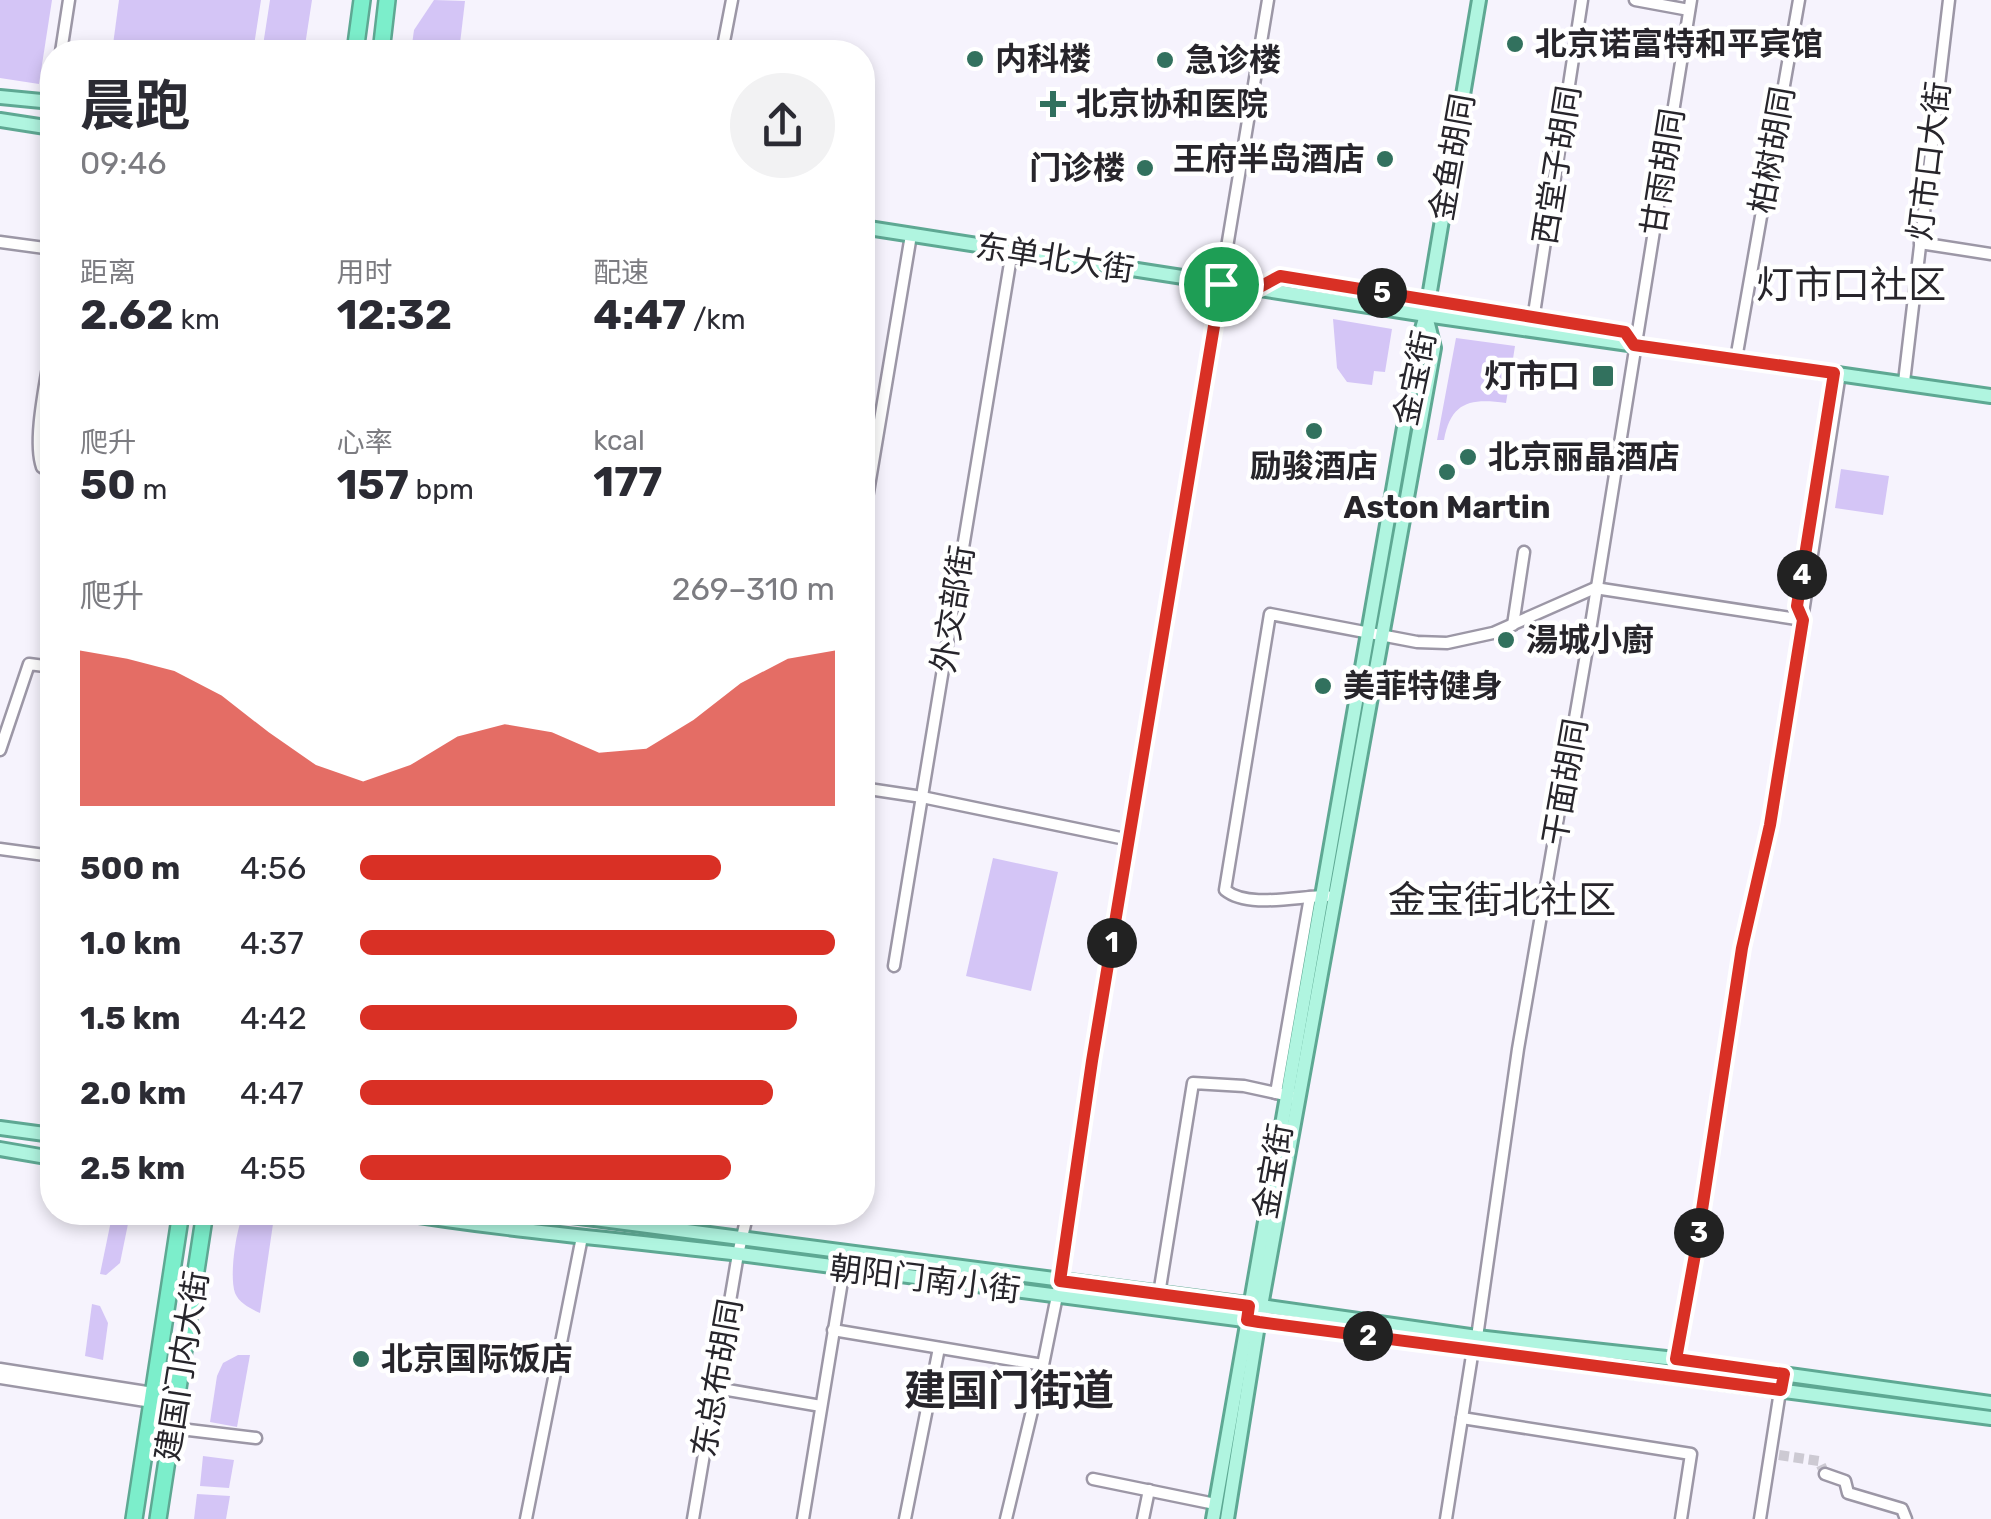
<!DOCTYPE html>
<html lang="zh">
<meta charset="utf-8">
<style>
body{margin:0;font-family:Rubik,"Noto Sans SC",sans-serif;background:#f2f2f3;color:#2b2b33;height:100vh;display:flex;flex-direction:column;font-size:38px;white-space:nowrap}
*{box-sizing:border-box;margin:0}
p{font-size:32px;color:#7c7c81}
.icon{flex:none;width:55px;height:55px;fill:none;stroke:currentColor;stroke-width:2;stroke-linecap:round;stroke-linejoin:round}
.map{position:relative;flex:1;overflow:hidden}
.sheet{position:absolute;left:40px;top:40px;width:835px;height:1185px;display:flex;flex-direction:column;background:#fff;border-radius:40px;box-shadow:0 5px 15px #0003}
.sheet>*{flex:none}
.pin{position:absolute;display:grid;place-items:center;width:85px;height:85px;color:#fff;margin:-42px;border:5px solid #fff;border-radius:50%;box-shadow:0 2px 10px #0007}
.km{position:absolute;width:50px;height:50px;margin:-25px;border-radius:50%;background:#222;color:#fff;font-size:28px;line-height:50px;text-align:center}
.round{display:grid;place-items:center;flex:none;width:105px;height:105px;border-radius:52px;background:#f2f2f3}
.headline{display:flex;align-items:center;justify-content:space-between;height:170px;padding:0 40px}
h1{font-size:55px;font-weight:700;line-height:75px}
.stats{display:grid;grid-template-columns:repeat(3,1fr);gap:15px;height:170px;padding:10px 40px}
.stats div{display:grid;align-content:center}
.stats b{font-size:42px;font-weight:700}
.stats small{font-size:28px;font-weight:400}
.stats p{font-size:28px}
.chart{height:280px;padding:20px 40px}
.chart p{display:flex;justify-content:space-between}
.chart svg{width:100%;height:180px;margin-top:10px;fill:#d93025;opacity:.7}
ul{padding:0 40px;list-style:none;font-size:32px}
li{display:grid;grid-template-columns:160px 120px 1fr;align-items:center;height:75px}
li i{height:25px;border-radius:12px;background:#d93025}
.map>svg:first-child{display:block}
</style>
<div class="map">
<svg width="1991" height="1519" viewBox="0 0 1991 1519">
<rect width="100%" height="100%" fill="#f6f3fd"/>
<!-- green -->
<g fill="#d4c5f6">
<path d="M0 0H52L39 84 0 78Z"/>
<path d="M119 0H261L253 52H112Z"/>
<path d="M270 0H312L304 52H262Z"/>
<path d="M434 0 465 1 459 52H411L414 30Z"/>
<path d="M1333 319 1392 329 1385 372 1374 371 1372 385 1347 382 1337 368Z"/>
<path d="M1456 338 1515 346 1506 403C1470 398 1451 402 1444 440H1437Z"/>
<path d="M1841 469 1889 476 1883 515 1835 508Z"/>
<path d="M993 858 1058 872 1031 991 966 976Z"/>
<path d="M244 1213 274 1217 260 1313C251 1309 239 1303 235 1293 229 1276 236 1228 244 1213Z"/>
<path d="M112 1216 129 1219 120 1263 106 1275 100 1274Z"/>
<path d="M92 1304 100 1306 108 1323 103 1360 85 1356Z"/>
<path d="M238 1355H250L237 1427 210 1422 217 1376 223 1363Z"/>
<path d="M203 1456 234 1460 229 1488 200 1486Z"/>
<path d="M197 1494 230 1496 226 1519H194Z"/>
</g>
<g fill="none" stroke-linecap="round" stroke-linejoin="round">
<!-- minor-tunnel -->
<path stroke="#cdcad3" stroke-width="10" stroke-dasharray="10 5" stroke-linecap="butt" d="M1779 1455 1819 1461 1825 1474"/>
<defs>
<g id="minor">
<path d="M1635 0 1689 10"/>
<path d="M61 52 69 0"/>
<path d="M722 52 732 0"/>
<path d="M0 242 52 249"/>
<path d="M1920 243 1991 254"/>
<path d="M1533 320 1582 0"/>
<path d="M52 342C48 374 32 438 42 467L52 473"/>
<path d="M1736 359 1799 0"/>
<path d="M1904 382 1949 0"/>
<path d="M862 528 911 235"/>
<path d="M1803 619 1797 606 1814 498"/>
<path d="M1513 625 1524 552"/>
<path d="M0 750 29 664 52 667"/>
<path d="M862 788 922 797 1130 840"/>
<path d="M0 849 52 856"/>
<path d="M1327 896C1298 896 1248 909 1225 890L1270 614 1417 642 1447 643 1493 633 1595 588 1803 620"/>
<path d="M894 966 1012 251"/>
<path d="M1276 1093 1310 897"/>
<path d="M1159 1294 1193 1083 1244 1086 1294 1097"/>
<path d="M833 1330 1043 1365"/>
<path d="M1477 1337 1518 1049 1589 637 1691 0"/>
<path d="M1675 1359 1696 1249 1742 947 1775 794 1840 373"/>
<path d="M0 1369 153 1393"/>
<path d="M0 1378 152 1402"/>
<path d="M716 1388 821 1406"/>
<path d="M1462 1418 1691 1454 1681 1519"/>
<path d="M172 1428 256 1438"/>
<path d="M1825 1474 1845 1481 1848 1493 1902 1509 1906 1519"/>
<path d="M1093 1479 1215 1504"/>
<path d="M526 1519 582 1237"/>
<path d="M693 1519 738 1254 748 1212"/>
<path d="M803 1519 844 1269"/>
<path d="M905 1519 939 1348"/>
<path d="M1006 1519 1043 1365 1060 1281 1092 1061 1268 0"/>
<path d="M1143 1519 1149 1490"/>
<path d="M1446 1519 1473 1349"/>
<path d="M1760 1519 1781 1385"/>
</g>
<g id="major">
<path d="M0 97 52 102"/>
<path d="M0 120 52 128"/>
<path d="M862 227 1426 315 1991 396"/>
<path d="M1256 289 1280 276 1625 332 1634 345"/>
<path d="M0 1128 52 1135"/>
<path d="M0 1149 52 1158"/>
<path d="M394 1212C509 1231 625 1240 740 1254 1157 1308 1574 1362 1991 1418"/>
<path d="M541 1212 1261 1306 1477 1337 1675 1359 1991 1403"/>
<path d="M1213 1519 1420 336 1426 315 1479 0"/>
<path d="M1227 1519 1261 1306 1434 348 1426 316"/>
</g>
<g id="highway">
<path d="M355 52 362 0"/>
<path d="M381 52 387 0"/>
<path d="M134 1519 181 1212"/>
<path d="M158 1519 205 1212"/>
</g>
</defs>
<!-- minor casing -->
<use href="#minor" stroke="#9c97a6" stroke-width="15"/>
<!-- major casing -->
<use href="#major" stroke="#5ea893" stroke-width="18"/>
<!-- highway casing -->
<use href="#highway" stroke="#5ea893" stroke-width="20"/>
<!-- minor -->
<use href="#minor" stroke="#fff" stroke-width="10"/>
<!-- major -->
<use href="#major" stroke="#b0f5e0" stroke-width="12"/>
<!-- highway -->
<use href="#highway" stroke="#7ceecb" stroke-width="15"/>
</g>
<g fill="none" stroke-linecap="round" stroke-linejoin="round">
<defs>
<path id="route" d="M1280 276 1625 332 1634 345 1834 373 1797 606 1803 620 1770 825 1742 948 1696 1249 1676 1359 1784 1374 1781 1390 1259 1322 1247 1320 1249 1306 1060 1281 1092 1061 1221 284 1256 289Z"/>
</defs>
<!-- route casing -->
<use href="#route" stroke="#fff" stroke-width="20"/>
<!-- route -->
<use href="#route" stroke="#d93025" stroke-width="12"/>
</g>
<!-- markers -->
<g fill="#32715e" stroke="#fff" stroke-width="4">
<circle cx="1515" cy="44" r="10"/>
<circle cx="975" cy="59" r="10"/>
<circle cx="1165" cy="60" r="10"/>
<path d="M1048 89h10v10h10v10h-10v10h-10v-10h-10v-10h10z"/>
<circle cx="1385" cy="159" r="10"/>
<circle cx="1145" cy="168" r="10"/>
<rect x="1591" y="364" width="24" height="24" rx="5"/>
<circle cx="1314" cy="431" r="10"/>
<circle cx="1468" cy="457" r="10"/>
<circle cx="1447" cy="472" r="10"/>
<circle cx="1506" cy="640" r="10"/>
<circle cx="1323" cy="686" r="10"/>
<circle cx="361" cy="1359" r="10"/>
</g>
<g text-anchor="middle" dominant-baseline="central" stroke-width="9" stroke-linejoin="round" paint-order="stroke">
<!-- poi labels -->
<g font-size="32" font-weight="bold" fill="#27252b" stroke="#fff" text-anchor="start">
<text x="1535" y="44">北京诺富特和平宾馆</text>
<text x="995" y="59">内科楼</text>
<text x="1185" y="60">急诊楼</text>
<text x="1076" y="104">北京协和医院</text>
<text x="1365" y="159" text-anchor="end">王府半岛酒店</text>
<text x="1125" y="168" text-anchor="end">门诊楼</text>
<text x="1580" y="376" text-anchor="end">灯市口</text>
<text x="1488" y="457">北京丽晶酒店</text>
<text x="1314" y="466" text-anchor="middle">励骏酒店</text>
<text x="1447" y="507" text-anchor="middle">Aston Martin</text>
<text x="1526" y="640">湯城小廚</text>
<text x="1343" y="686">美菲特健身</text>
<text x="381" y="1359">北京国际饭店</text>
</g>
<!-- street labels -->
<g font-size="32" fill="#27252b" stroke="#fff">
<text transform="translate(1772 150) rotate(-80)">柏树胡同</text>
<text transform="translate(1452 157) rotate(-80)">金鱼胡同</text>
<text transform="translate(1929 161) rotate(-83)">灯市口大街</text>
<text transform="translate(1557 165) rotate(-81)">西堂子胡同</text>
<text transform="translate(1663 172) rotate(-81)">甘雨胡同</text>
<text transform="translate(1055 258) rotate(9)">东单北大街</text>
<text transform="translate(1415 378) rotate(-78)">金宝街</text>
<text transform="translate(953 609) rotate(-81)">外交部街</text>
<text transform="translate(1565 782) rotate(-80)">干面胡同</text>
<text transform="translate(1273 1171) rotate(-80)">金宝街</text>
<text transform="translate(925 1279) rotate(7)">朝阳门南小街</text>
<text transform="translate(182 1366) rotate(-81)">建国门内大街</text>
<text transform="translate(717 1378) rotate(-80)">东总布胡同</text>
</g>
<!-- quarter labels -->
<g font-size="38" fill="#27252b" stroke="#fff">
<text x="1851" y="285">灯市口社区</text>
<text x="1502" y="900">金宝街北社区</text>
</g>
<!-- district labels -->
<g font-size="42" font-weight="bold" fill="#27252b" stroke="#fff">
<text x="1009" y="1391">建国门街道</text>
</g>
</g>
</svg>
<div class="pin" style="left:1221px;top:284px;background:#1e9e55"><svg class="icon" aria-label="arrive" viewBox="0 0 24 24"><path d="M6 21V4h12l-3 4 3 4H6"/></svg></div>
<b class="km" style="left:1112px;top:943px">1</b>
<b class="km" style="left:1368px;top:1336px">2</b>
<b class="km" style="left:1699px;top:1233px">3</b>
<b class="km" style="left:1802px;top:575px">4</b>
<b class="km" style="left:1382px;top:293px">5</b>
<section class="sheet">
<div class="headline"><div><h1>晨跑</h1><p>09:46</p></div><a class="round"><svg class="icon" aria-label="share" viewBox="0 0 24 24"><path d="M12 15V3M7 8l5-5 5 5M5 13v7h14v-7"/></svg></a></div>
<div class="stats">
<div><p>距离</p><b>2.62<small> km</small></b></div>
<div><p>用时</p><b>12:32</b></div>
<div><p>配速</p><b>4:47<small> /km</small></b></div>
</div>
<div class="stats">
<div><p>爬升</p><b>50<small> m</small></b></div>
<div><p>心率</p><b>157<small> bpm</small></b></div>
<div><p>kcal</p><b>177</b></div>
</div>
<div class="chart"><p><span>爬升</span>269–310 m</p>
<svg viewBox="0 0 160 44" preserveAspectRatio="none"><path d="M0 44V6L10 8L20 11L30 17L40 26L50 34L60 38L70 34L80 27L90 24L100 26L110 31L120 30L130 23L140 14L150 8L160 6V44z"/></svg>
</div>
<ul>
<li><b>500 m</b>4:56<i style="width:76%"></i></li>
<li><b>1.0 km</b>4:37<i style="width:100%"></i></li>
<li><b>1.5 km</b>4:42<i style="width:92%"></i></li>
<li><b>2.0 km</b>4:47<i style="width:87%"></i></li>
<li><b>2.5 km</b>4:55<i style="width:78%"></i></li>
</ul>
</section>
</div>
